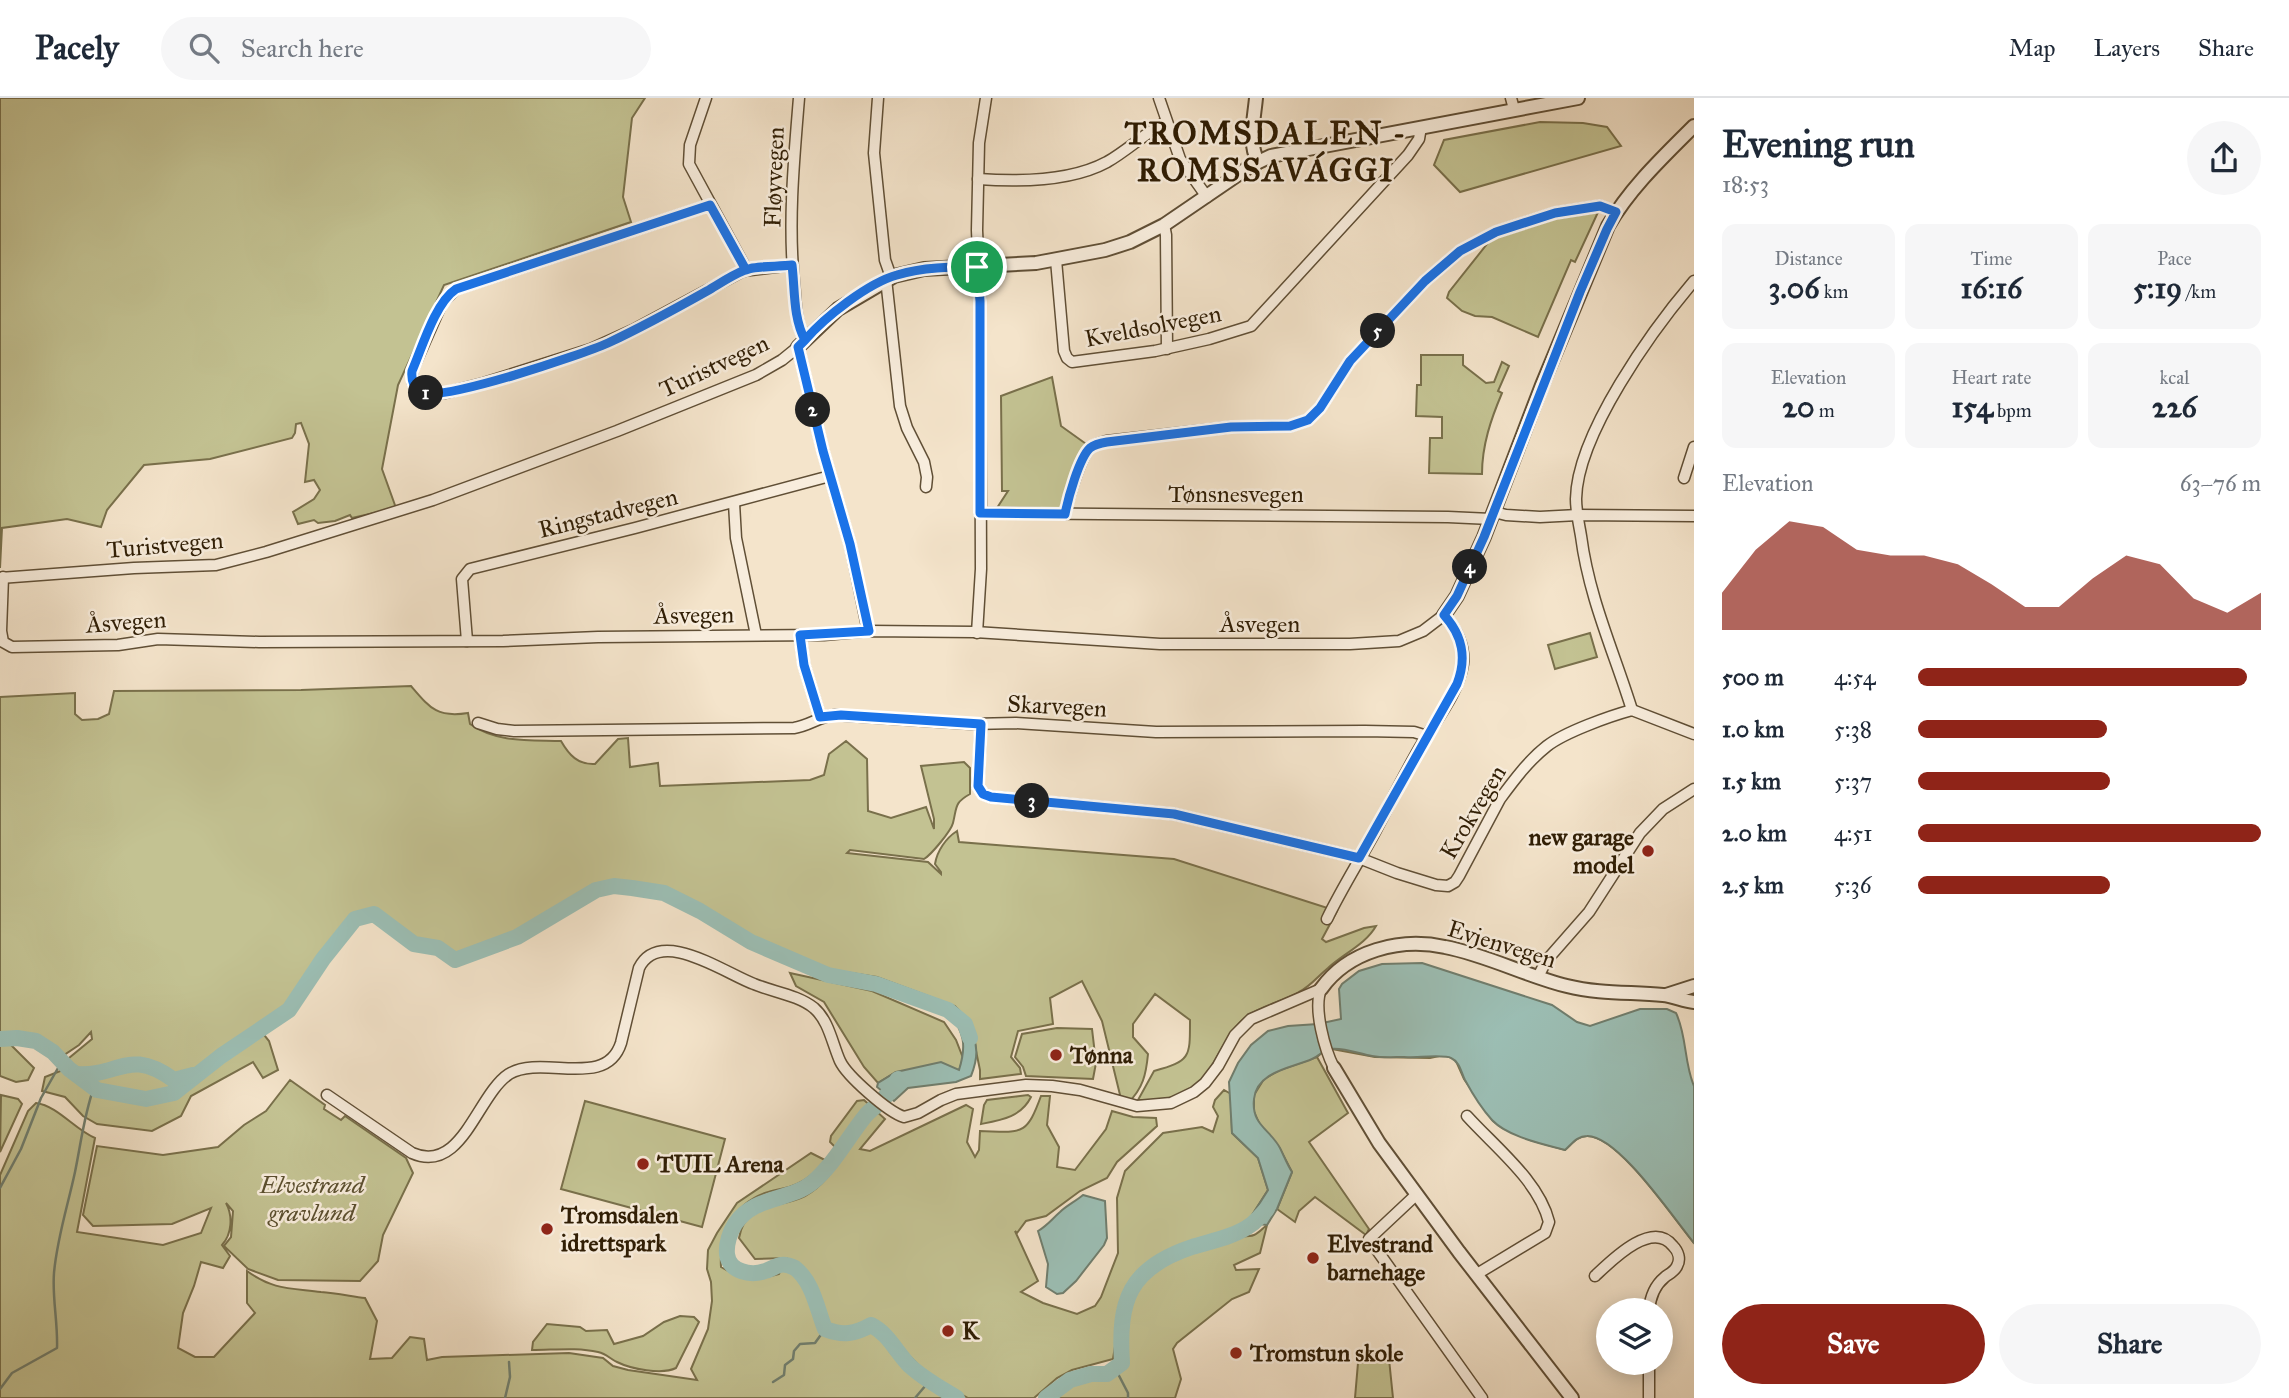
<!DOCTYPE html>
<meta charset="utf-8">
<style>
body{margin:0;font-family:"IM FELL Great Primer",serif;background:#f6f6f7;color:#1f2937;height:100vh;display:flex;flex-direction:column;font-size:26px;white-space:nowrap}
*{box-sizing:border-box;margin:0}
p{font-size:23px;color:#747a83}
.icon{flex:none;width:38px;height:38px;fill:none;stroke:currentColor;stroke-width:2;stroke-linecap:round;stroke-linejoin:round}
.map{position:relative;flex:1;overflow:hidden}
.panel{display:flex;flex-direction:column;background:#fff;width:595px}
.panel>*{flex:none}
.tools{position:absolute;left:1596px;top:1200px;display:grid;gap:14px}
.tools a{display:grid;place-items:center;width:77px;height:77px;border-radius:50%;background:#fff;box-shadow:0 4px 18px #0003;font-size:35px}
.pin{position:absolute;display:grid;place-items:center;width:60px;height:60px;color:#fff;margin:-30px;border:4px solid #fff;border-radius:50%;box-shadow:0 2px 7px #0007}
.km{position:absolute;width:35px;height:35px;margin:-18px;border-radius:50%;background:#222;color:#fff;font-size:19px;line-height:35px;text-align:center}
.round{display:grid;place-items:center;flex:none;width:74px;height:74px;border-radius:37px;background:#f6f6f7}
.headline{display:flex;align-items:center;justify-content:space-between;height:119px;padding:0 28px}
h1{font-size:38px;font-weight:800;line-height:52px}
.metrics{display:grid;grid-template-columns:repeat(3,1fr);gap:10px;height:119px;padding:7px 28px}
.metrics div{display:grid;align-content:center;border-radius:14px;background:#f6f6f7;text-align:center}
.metrics b{font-size:30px;font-weight:800}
.metrics small{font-size:19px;font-weight:400}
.metrics p{font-size:19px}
.chart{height:196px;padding:14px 28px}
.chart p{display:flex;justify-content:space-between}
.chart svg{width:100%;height:126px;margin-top:7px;fill:#8f2418;opacity:.7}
.cta{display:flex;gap:14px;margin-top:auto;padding:14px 28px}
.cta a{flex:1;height:80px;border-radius:42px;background:#8f2418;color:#fff;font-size:28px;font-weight:800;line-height:80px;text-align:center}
.cta a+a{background:#f6f6f7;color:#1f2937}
ul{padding:0 28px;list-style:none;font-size:23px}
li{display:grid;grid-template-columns:112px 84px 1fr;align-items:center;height:52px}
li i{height:18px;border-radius:9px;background:#8f2418}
header{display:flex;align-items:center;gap:42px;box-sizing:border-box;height:98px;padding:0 35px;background:#fff;border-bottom:2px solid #e0e1e3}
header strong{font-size:33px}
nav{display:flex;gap:38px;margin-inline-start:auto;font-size:24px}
.search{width:490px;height:63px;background:#f6f6f7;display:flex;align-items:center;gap:18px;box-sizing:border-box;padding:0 24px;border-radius:38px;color:#747a83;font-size:26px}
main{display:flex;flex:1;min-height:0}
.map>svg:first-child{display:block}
</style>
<header>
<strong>Pacely</strong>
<div class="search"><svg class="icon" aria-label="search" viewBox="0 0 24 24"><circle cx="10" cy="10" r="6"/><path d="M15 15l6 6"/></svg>Search here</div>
<nav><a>Map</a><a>Layers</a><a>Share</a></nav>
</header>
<main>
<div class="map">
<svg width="1694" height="1300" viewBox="0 0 1694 1300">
<rect width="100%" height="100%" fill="#f4e4cb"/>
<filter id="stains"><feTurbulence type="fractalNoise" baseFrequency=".00286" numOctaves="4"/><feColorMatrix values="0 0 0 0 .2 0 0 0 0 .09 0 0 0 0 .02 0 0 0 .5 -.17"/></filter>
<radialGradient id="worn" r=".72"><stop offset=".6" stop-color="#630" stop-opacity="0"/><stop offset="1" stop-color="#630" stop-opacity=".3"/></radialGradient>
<!-- green -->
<g fill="#c3c292" stroke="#79704b" stroke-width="2">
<path d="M0 0H645L632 20 623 99 631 124 444 187 398 287 382 371 396 410 352 420 350 417 335 423 318 425 314 422 298 426 293 414 314 401 320 392 314 382 305 384 309 346 301 325 296 326 295 335 292 340 210 361 144 367 107 412 101 429 67 421 2 430 0 470Z"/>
<path d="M1540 24 1583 25 1607 29 1621 48 1460 94 1434 67 1444 42Z"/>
<path d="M1599 112 1575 164 1571 162 1538 239 1492 219 1475 218 1462 213 1447 200 1449 194 1491 141 1549 120Z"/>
<path d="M1421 257H1463V267L1486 285 1494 284 1502 264 1509 268 1498 293 1502 295C1491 321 1482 347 1482 376L1429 375 1430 340H1442V319L1416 318 1417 287H1421Z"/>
<path d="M1052 279 1061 328 1089 348 1062 413H995L1008 393H1002L1001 298Z"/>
<path d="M1590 535 1597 559 1555 571 1548 547Z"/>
<path d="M411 588C430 610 437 620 468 615L470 626C497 645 529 642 561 643 569 657 578 667 595 666L618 641 628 640 630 669 658 665 660 688 810 682 824 677 829 656 846 643 867 661 868 713 891 720 926 709 934 731V721L921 668 964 664 970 670V696C954 705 957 709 953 725 951 733 931 757 924 761L850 752 847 755 928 764 941 776V774L935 766C937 753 946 740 957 733L959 744 1174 761 1337 813 1322 841 1326 844 1364 830 1376 828C1366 846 1343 856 1328 870 1318 878 1311 888 1299 894 1282 904 1262 907 1246 919 1221 938 1217 974 1190 991 1173 1001 1158 1003 1138 1002L1154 973C1191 963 1190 959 1190 922L1155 896 1133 926V939L1148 956C1146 977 1143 990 1128 1005H1122L1102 923 1082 883 1050 900 1053 926 1018 933 1011 959 1020 970 1021 976 980 981V972L970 924 955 908 877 879 832 872 788 855 753 840 663 795 613 788 595 792 516 839 453 862 437 850 413 846 373 816 354 821 322 861 288 912 260 932 269 943 278 972 263 980 253 964 191 998 181 1018 152 1033 97 1026 83 1018 65 999 42 993 45 979 68 970 69 960 92 941 91 934 79 947 61 959C35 945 31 939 0 940V599L75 595V616L82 622 98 621 109 616 114 593 301 592Z"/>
<path d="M790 875 872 893 944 924 956 942 963 960 959 973 896 974 878 985 864 969 824 904 796 888Z"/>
<path d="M1057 930 1092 931 1096 965 1093 981 1026 978 1023 969 1015 959 1022 936Z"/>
<path d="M1314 942 1547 947 1694 1145C1674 1121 1618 1037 1587 1038 1577 1038 1572 1046 1565 1052L1530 1042 1502 1030 1493 1023 1464 981 1456 963 1452 960 1444 957 1430 960 1375 959 1332 951 1324 953 1317 959 1348 1015 1309 1044 1369 1131 1366 1137 1315 1099 1299 1113 1295 1124 1277 1111 1292 1074 1279 1049 1260 1027 1254 1014V997L1264 981 1280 972 1317 959Z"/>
<path d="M0 946H10L34 970 28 982 16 984 0 978Z"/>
<path d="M290 982 325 1007 324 1011 341 1022 345 1018 406 1060 413 1075 383 1137 378 1163 360 1183 278 1182 248 1171 224 1148 231 1139 233 1113 226 1105C233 1118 232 1136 222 1147L230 1158 223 1170 201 1164 194 1188 183 1215 178 1250 195 1259H214L255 1215 247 1205V1173C273 1192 290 1190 321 1194 335 1195 350 1198 365 1200L377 1223 370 1261 392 1260 410 1239 424 1241 427 1262 442 1259 569 1255 603 1260 613 1268 628 1272 697 1282 691 1271 708 1231 712 1203 711 1184 707 1171 708 1152 717 1135 737 1105 811 1055 827 1063C817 1072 809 1081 797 1086 787 1091 775 1091 765 1095 733 1107 719 1136 721 1169 747 1184 750 1183 779 1176L786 1160 755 1161 739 1140C745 1103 780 1111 805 1098 822 1089 833 1073 843 1057L830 1044 831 1038 857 1003 864 1002 885 1021 860 1051 870 1053 966 1007 973 1011 967 1044 975 1059 979 1052 980 1033C1022 1034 1026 1039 1041 998H1050L1047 1027 1059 1049 1057 1069 1075 1072 1106 1031 1112 1013 1133 1019 1156 1020 1157 1028 1117 1064 1107 1080 1080 1093 1046 1118 1026 1123 1017 1135 1015 1133 1038 1183 1021 1194 1043 1205 1077 1216 1095 1208 1101 1199 1118 1155 1117 1100 1125 1073 1163 1035 1202 1029 1213 1034 1218 1018 1213 1009 1215 1002 1224 992 1231 996 1232 1035 1258 1060 1268 1092 1247 1125 1166 1157 1136 1180 1120 1217 1113 1261 1072 1272 1057 1280 1034 1300H968L929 1278 897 1245 890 1254 920 1284 950 1300H0V1077L28 1013 36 1005C58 1008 74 1031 95 1040L77 1134 163 1147 201 1135 211 1110 172 1126 93 1128 83 1117 97 1048 163 1057 218 1049 244 1027 266 1013Z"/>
<path d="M1 997 18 1001 22 1006 0 1054Z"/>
<path d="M1028 997 1031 999C1021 1019 1002 1022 981 1026L984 1007 987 1002Z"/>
<path d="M585 1003 725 1041 702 1129 561 1091Z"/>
<path d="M1267 1127 1260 1155 1234 1167 1236 1172 1259 1171 1249 1194 1232 1201 1177 1245 1173 1251 1181 1281 1175 1300H1048L1070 1283 1091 1276H1108L1124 1265C1122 1238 1122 1211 1136 1186 1149 1163 1203 1146 1227 1139 1236 1137 1246 1140 1254 1137 1259 1135 1263 1130 1267 1127Z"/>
<path d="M680 1218 694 1219 699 1224 676 1270C662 1277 631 1271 617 1264 610 1261 607 1256 598 1254 577 1249 554 1252 532 1252L533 1244 547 1226 580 1229 586 1233 607 1232 614 1246 643 1238 664 1224Z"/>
<path d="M1389 1261 1393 1300H1355L1358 1265Z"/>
</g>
<!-- water -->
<g fill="#9cbfb5" stroke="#707e6e" stroke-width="2">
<path d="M1422 865 1552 907 1577 924 1590 928 1640 911H1667L1676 915C1687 938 1684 965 1694 988V1145C1674 1121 1618 1037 1587 1038 1577 1038 1572 1046 1565 1052 1543 1046 1508 1039 1492 1022 1482 1011 1472 995 1465 982 1461 974 1460 964 1451 960 1445 956 1414 960 1404 959 1394 959 1383 960 1372 958 1360 956 1343 949 1330 951 1323 952 1319 958 1312 961 1292 970 1257 973 1254 1001 1251 1027 1270 1031 1280 1050 1284 1058 1287 1066 1292 1074L1277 1111 1267 1127 1247 1125 1268 1092 1258 1060 1232 1035 1229 984 1238 965 1251 947 1268 933 1288 928 1318 926 1341 921 1339 891 1342 886 1359 873 1382 866Z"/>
<path d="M948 912C973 932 984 946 971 978L956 984 908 990 894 1003 877 989 878 985 896 974 941 964 959 972C967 946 964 935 948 912Z"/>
<path d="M1083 1097 1105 1103 1107 1140 1104 1147 1076 1183 1063 1195 1057 1196 1046 1189 1048 1166 1038 1133C1048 1127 1052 1121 1060 1114 1066 1108 1076 1103 1083 1097Z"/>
</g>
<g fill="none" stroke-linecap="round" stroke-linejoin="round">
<!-- stream -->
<g stroke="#707e6e" stroke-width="2.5">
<path d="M0 1090 21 1051 41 1000 62 963"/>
<path d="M1115 1270 1128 1295V1300"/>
<path d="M773 1284 784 1277 785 1267 793 1261 794 1253 800 1246 815 1245 825 1231"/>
<path d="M0 1291 12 1275 57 1250C58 1225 52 1199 54 1175 57 1140 68 1107 75 1074 81 1045 84 1017 94 989"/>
<path d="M505 1300 510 1279 509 1264"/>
<path d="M915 1300 926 1287 932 1285"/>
</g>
<!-- river -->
<g stroke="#9cbfb5" stroke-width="16">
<path d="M0 941 17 940 36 943 53 954 69 971 97 992 146 1001 174 995 221 958 289 912 323 861 355 821 374 816 414 846 438 850 455 862 517 839 596 792 614 788 632 790 664 795 700 813 751 844 828 877 876 886 948 912 965 926 970 940"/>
<path d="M76 976C120 979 128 949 174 982L193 977"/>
<path d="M898 981C894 987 890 994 885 999 880 1006 872 1010 866 1017 848 1039 835 1065 813 1084 789 1104 755 1097 735 1126 730 1134 726 1146 727 1156 729 1174 751 1178 765 1173 770 1172 775 1168 780 1167 784 1166 791 1168 795 1170 813 1184 817 1211 825 1231 843 1238 855 1236 871 1227 889 1236 896 1254 910 1268 924 1281 941 1290 957 1300"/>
<path d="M1046 1300 1070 1282 1091 1276H1107L1122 1265C1118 1202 1129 1170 1192 1149 1211 1143 1235 1139 1252 1126 1257 1122 1262 1116 1267 1111"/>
</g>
<defs>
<g id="minor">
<path d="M706 0 690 47 689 66 746 171"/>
<path d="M799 0C794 61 788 123 794 184 796 204 795 224 805 242"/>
<path d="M878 0 874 55 885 162 891 179"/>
<path d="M1159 0 1180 61 1207 99"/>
<path d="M1511 0 1514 11"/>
<path d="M978 81C1019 84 1070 84 1107 64 1128 52 1145 35 1166 24"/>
<path d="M710 107 456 191 442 205 412 273 413 285 423 295H445L484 285 591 251 633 232 743 173 792 167"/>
<path d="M1164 127 1166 137 1167 251"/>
<path d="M1056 162 1064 253 1067 260 1072 264 1155 253 1209 241 1251 228 1408 57 1419 41 1421 29"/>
<path d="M886 181 900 308 907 330 924 364 927 379 926 389"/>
<path d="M798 249 823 353 850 446 868 533"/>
<path d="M1684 380 1694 349"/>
<path d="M734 405 736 440 756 537"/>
<path d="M1494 414 1506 417 1540 419 1578 417 1694 418"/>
<path d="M980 415 1448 419 1491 421"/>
<path d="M1065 416C1068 401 1080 360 1090 350 1095 346 1101 345 1107 343L1231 329 1290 328 1308 322 1320 310 1350 263 1425 183 1460 153 1496 134 1555 115 1600 108 1616 114"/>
<path d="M3 479 1 533 3 544 12 549 118 547 158 541 259 544 503 543 598 539 824 537 868 533 975 534 1160 546H1350L1399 543 1423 533 1444 517C1456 530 1465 548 1463 566 1458 597 1434 624 1419 651 1404 677 1390 705 1376 732 1360 762 1342 790 1327 821"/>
<path d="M0 480 134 470 216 467 266 454 433 402 617 333 756 277 782 262 798 249"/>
<path d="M977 535 981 471 980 203 977 132 979 45 986 0"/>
<path d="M800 537 804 567 820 619"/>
<path d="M467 543 462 481 470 471 635 430 830 378"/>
<path d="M1632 612C1614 554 1589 500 1581 438 1579 426 1576 413 1576 401 1577 336 1653 231 1694 183"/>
<path d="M478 625 497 631 514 633 794 630C809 628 820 618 835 617L972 626 1016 625 1156 634 1365 633 1414 634 1427 638"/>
<path d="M981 626 978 688 983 696 991 699 1174 716 1359 760 1397 775 1436 787 1448 788 1455 784 1459 778 1500 701C1514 682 1529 662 1547 648 1565 634 1610 618 1632 612L1694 636"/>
<path d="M1538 879 1546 863 1589 814 1640 735 1663 711 1694 691"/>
<path d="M1321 891C1313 911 1325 952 1334 970"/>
<path d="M327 997 412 1055C462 1077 477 997 509 976 543 956 606 992 621 945L639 870C660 828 726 876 754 886 773 894 798 897 814 910 829 923 832 945 840 963 847 978 888 1014 904 1019L918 1015 941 1002 956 996 1026 987 1052 988 1080 992 1137 1008 1171 1005 1194 994 1205 985 1218 968 1235 937 1251 921 1321 891"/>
<path d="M1467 1018C1495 1049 1539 1083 1549 1124L1545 1135 1477 1176"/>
<path d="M1417 1096 1369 1141 1482 1300"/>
<path d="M1595 1178C1611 1163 1652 1121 1673 1148 1678 1153 1681 1161 1677 1168 1675 1173 1669 1176 1665 1179 1654 1188 1650 1199 1649 1213"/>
<path d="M1649 1300V1265"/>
</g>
<g id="tertiary">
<path d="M1256 0C1254 22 1248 44 1258 64"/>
<path d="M798 249 838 211 894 178 924 171 1036 165 1105 152 1130 144 1164 127 1252 67 1271 58 1578 0"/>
<path d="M1444 517 1457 498 1484 439 1542 287 1608 128C1630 90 1663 59 1694 28"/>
<path d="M1321 891C1348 853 1400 839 1445 849 1487 857 1526 878 1567 888 1599 896 1631 894 1663 897 1673 898 1684 903 1694 904"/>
<path d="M1666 897 1694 888"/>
<path d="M1334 970 1379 1045 1459 1154 1572 1300"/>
</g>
</defs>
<!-- minor casing -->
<use href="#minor" stroke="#604f36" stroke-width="13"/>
<!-- tertiary casing -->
<use href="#tertiary" stroke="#604f36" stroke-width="16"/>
<!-- minor -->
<use href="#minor" stroke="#f8eddd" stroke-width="10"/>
<!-- tertiary -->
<use href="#tertiary" stroke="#f8eddd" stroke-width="12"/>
</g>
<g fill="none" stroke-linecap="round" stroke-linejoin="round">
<defs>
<path id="route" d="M977 169C951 169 923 169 897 177 868 185 825 219 805 242 793 220 795 192 792 167 777 169 759 167 745 172 732 177 719 186 707 193 675 211 642 229 608 245 581 257 447 302 423 295 414 292 411 282 412 273 422 250 435 205 456 191L710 107 746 172 752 170 792 167C795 192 793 220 805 242L798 249 823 353 850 446 869 533 800 537 804 567 820 619 841 617 981 626 978 688 983 696 991 699 1174 716 1359 760 1457 586C1467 560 1463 538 1444 517L1457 498 1484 439 1580 194 1607 131 1616 114 1600 108 1555 115 1496 134 1460 153 1425 183 1350 263 1320 310 1308 322 1290 328 1231 329 1107 344C1101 345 1095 346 1090 350 1079 360 1068 401 1065 416L980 415V203L977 169"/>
</defs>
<!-- route casing -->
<use href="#route" stroke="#fff" stroke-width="14"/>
<!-- route -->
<use href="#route" stroke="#1a73e8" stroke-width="9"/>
</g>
<!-- markers -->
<g fill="#8f2418" stroke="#f8eddd" stroke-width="2.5">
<circle cx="1648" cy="753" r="7"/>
<circle cx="1056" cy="957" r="7"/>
<circle cx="643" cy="1066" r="7"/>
<circle cx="547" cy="1131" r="7"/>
<circle cx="1313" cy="1160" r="7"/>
<circle cx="948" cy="1233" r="7"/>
<circle cx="1236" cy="1255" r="7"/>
</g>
<g text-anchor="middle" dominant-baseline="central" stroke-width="5" stroke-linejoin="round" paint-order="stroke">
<!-- street labels -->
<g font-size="24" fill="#2f1d04" stroke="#f8eddd">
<text transform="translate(774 79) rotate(-88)">Fløyvegen</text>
<text transform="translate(1153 228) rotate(-11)">Kveldsolvegen</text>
<text transform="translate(714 268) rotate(-25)">Turistvegen</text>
<text x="1236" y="396">Tønsnesvegen</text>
<text transform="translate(608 415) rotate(-14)">Ringstadvegen</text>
<text transform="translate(165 447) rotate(-5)">Turistvegen</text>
<text transform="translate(694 517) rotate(-1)">Åsvegen</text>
<text transform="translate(126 524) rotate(-4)">Åsvegen</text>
<text x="1260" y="526">Åsvegen</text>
<text transform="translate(1057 608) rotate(3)">Skarvegen</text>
<text transform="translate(1473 714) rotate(-59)">Krokvegen</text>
<text transform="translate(1502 846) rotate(17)">Evjenvegen</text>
</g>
<!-- poi labels -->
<g font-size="24" font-weight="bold" fill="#2f1d04" stroke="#f8eddd" text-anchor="start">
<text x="1634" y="739" text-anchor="end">new garage<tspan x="1634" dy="28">model</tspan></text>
<text x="1070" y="957">Tønna</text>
<text x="657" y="1066">TUIL Arena</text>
<text x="561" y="1117">Tromsdalen<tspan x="561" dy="28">idrettspark</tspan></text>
<text x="1327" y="1146">Elvestrand<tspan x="1327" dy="28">barnehage</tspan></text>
<text x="962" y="1233">K</text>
<text x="1250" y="1255">Tromstun skole</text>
</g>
<!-- park labels -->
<g font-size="24" font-style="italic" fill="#5b4f2f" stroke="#f8eddd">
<text x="312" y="1087">Elvestrand<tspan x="312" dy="28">gravlund</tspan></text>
</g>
<!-- district labels -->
<g font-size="32" font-weight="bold" letter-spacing="2" fill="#2f1d04" stroke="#f8eddd">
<text x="1266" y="35">TROMSDALEN -<tspan x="1266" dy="37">ROMSSAVÁGGI</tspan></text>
</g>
</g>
<rect width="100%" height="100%" filter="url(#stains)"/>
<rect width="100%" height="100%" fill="url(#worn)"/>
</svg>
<div class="tools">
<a><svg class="icon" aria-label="layers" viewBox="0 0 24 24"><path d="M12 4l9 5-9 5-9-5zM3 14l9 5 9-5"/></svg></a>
</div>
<div class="pin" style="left:977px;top:169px;background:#1e9e55"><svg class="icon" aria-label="arrive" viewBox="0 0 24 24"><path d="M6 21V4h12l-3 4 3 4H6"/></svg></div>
<b class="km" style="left:426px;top:295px">1</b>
<b class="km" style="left:813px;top:312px">2</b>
<b class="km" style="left:1032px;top:703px">3</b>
<b class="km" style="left:1470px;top:469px">4</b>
<b class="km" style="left:1378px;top:233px">5</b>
</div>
<section class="panel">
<div class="headline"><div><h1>Evening run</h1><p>18:53</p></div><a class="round"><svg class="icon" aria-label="share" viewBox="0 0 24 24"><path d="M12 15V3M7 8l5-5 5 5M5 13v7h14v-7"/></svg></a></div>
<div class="metrics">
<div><p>Distance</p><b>3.06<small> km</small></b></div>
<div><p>Time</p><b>16:16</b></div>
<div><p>Pace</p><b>5:19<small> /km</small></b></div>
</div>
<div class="metrics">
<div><p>Elevation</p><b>20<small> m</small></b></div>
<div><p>Heart rate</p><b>154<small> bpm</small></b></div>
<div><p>kcal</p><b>226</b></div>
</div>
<div class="chart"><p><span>Elevation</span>63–76 m</p>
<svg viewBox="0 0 160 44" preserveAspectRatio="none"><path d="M0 44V31L10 16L20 6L30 8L40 16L50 18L60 18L70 21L80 28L90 36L100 36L110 26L120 18L130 21L140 33L150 38L160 31V44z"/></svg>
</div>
<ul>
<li><b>500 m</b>4:54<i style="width:96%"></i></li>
<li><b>1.0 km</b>5:38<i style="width:55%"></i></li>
<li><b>1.5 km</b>5:37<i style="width:56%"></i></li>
<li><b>2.0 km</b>4:51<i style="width:100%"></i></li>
<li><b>2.5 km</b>5:36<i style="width:56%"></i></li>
</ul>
<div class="cta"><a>Save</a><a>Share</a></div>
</section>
</main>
